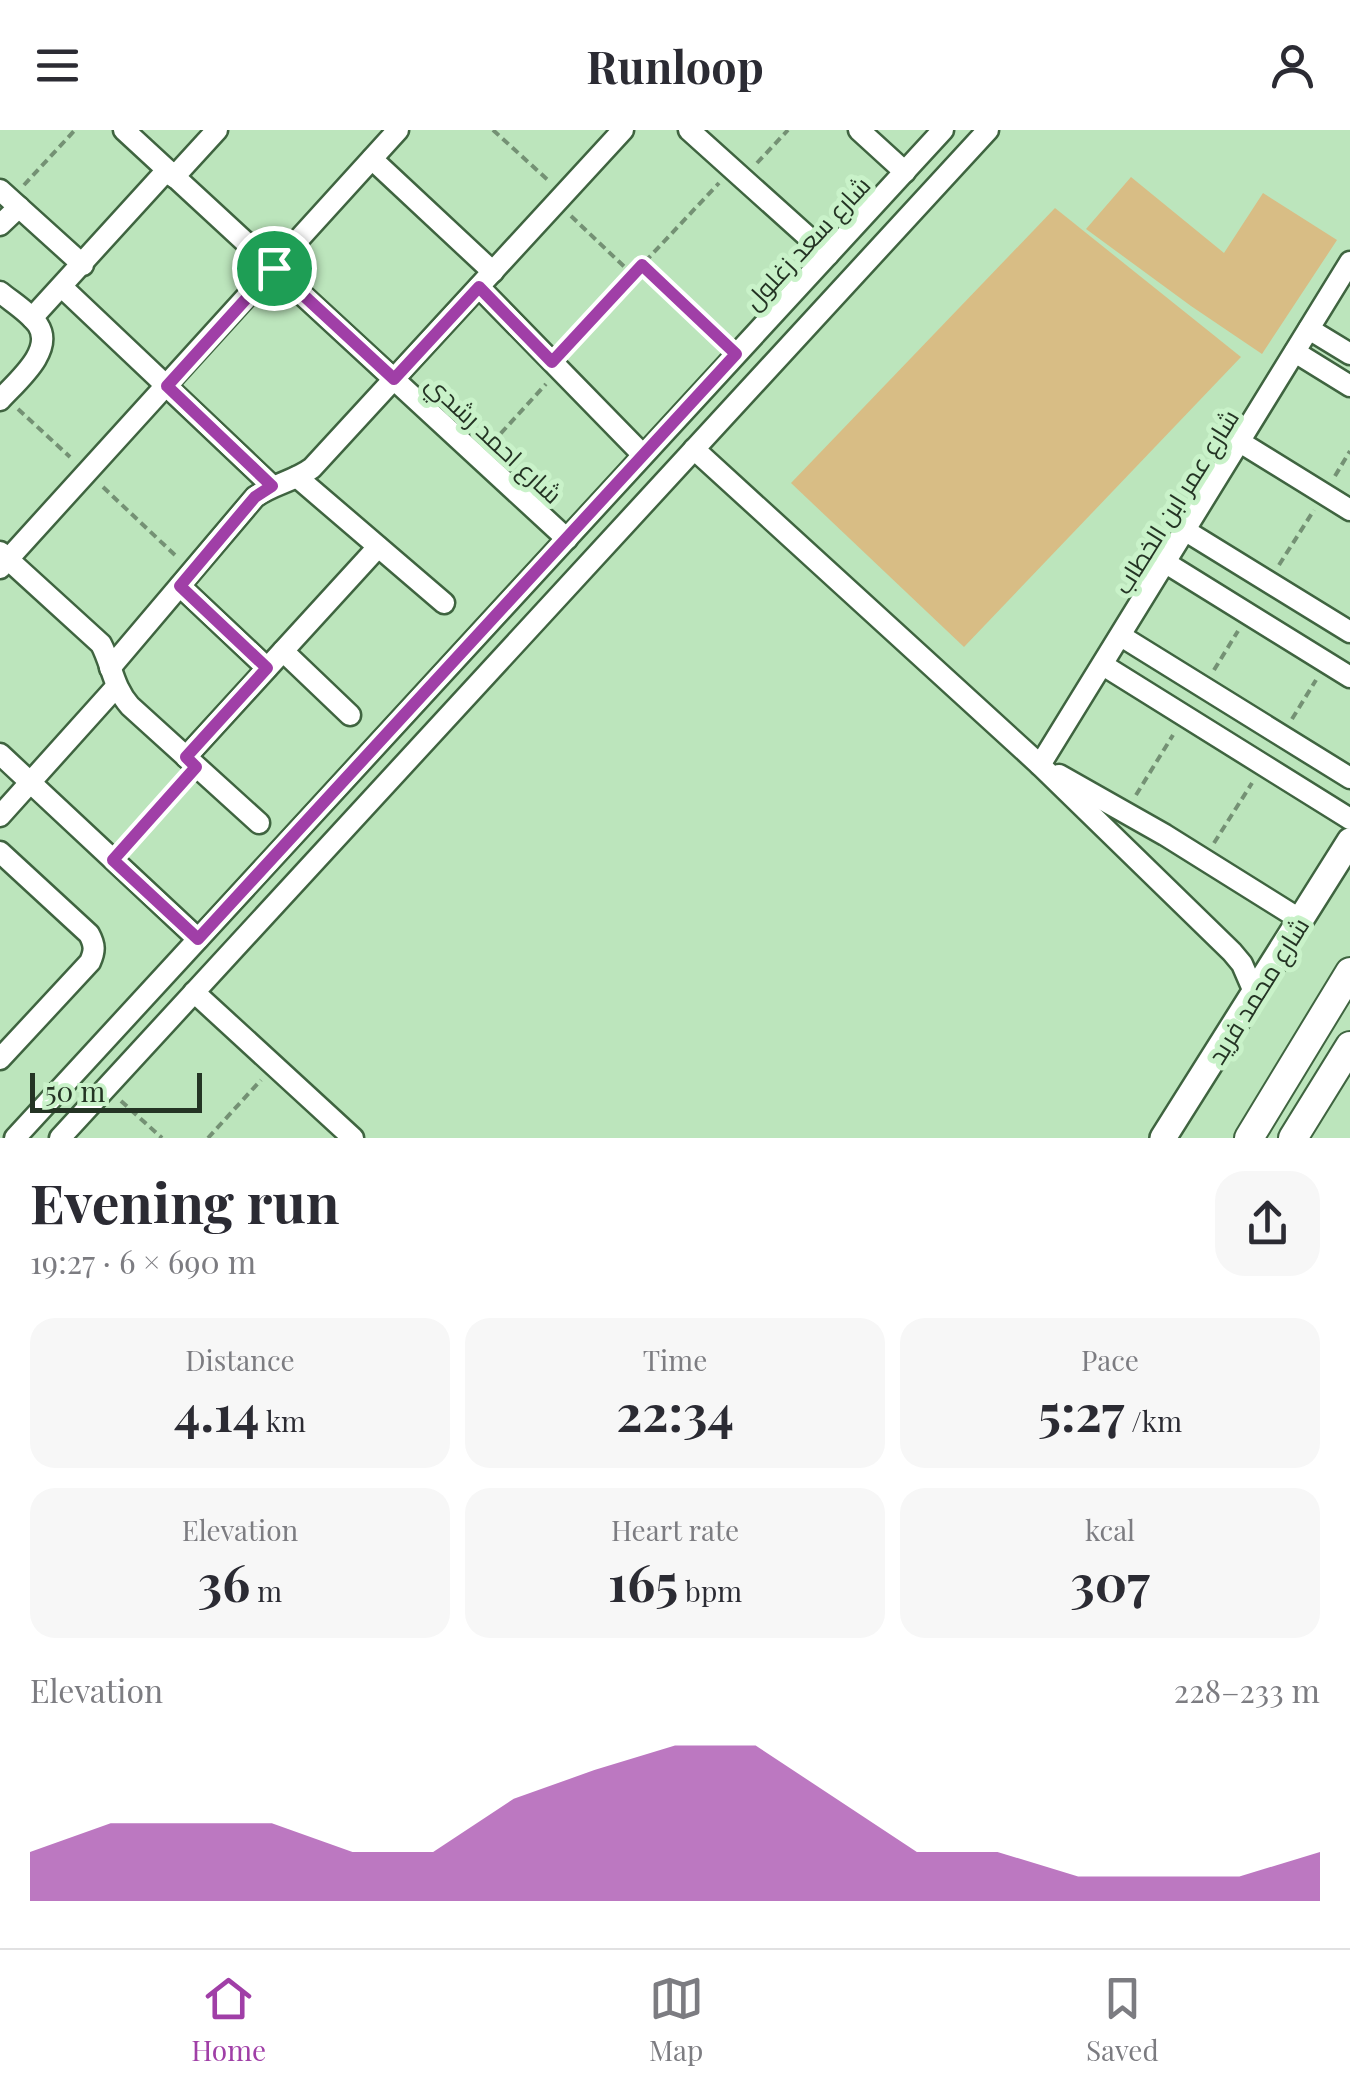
<!DOCTYPE html>
<meta charset="utf-8">
<style>
body{margin:0;font-family:"Playfair Display",Cairo,serif;background:#f7f7f7;color:#2b2b33;height:100vh;display:flex;flex-direction:column;font-size:38px;white-space:nowrap}
*{box-sizing:border-box;margin:0}
p{font-size:32px;color:#7c7c81}
.icon{flex:none;width:55px;height:55px;fill:none;stroke:currentColor;stroke-width:2;stroke-linecap:round;stroke-linejoin:round}
.map{position:relative;height:1008px;overflow:hidden}
.panel{display:flex;flex-direction:column;background:#fff;flex:1}
.panel>*{flex:none}
.scale{position:absolute;left:30px;bottom:25px;width:172px;box-sizing:border-box;padding-left:10px;border:5px solid #243424;border-top:0;font-size:28px;line-height:35px;white-space:nowrap;color:#243424;-webkit-text-stroke:8px #c9f2c9;paint-order:stroke}
.pin{position:absolute;display:grid;place-items:center;width:85px;height:85px;color:#fff;margin:-42px;border:5px solid #fff;border-radius:50%;box-shadow:0 2px 10px #0007}
.round{display:grid;place-items:center;flex:none;width:105px;height:105px;border-radius:30px;background:#f7f7f7}
.summary{display:flex;align-items:center;justify-content:space-between;height:170px;padding:0 30px}
h1{font-size:55px;font-weight:700;line-height:75px}
.figures{display:grid;grid-template-columns:repeat(3,1fr);gap:15px;height:170px;padding:10px 30px}
.figures div{display:grid;align-content:center;border-radius:25px;background:#f7f7f7;text-align:center}
.figures b{font-size:50px;font-weight:700}
.figures small{font-size:28px;font-weight:400}
.figures p{font-size:28px}
.chart{height:280px;padding:20px 30px}
.chart p{display:flex;justify-content:space-between}
.chart svg{width:100%;height:180px;margin-top:10px;fill:#a03fa7;opacity:.7}
header{display:flex;justify-content:space-between;align-items:center;height:130px;padding:0 30px;background:#fff;font-size:45px;font-weight:700}
.tab-bar{display:flex;justify-content:space-around;align-items:center;height:140px;border-top:2px solid #e1e1e2;background:#fff;font-size:28px;color:#7c7c81}
.tab-bar a{display:grid;justify-items:center;gap:5px}
.tab-bar .selected{color:#a03fa7}
.map>svg:first-child{display:block}
</style>
<header><svg class="icon" aria-label="menu" viewBox="0 0 24 24"><path d="M4 6h16M4 12h16M4 18h16"/></svg>Runloop<svg class="icon" aria-label="person" viewBox="0 0 24 24"><circle cx="12" cy="8" r="4"/><path d="M4 21q1-7 8-7t8 7"/></svg></header>
<div class="map">
<svg width="1350" height="1008" viewBox="0 0 1350 1008">
<rect width="100%" height="100%" fill="#bce5bc"/>
<!-- pitch -->
<g fill="#d8bd85">
<path d="M1131 47 1224 123 1263 63 1337 110 1262 224 1191 176 1086 99Z"/>
<path d="M1055 78 1241 227 964 517 791 353Z"/>
</g>
<g fill="none" stroke-linecap="round" stroke-linejoin="round">
<defs>
<g id="minor">
<path d="M124 0 567 409"/>
<path d="M689 0 828 125"/>
<path d="M859 0 905 42"/>
<path d="M372 29 493 142"/>
<path d="M174 47 217 0"/>
<path d="M0 60 83 135"/>
<path d="M0 95 19 77"/>
<path d="M62 157 272 356"/>
<path d="M479 157 643 325"/>
<path d="M0 162C12 172 29 182 38 195 55 221 16 252 0 270"/>
<path d="M32 188 167 40"/>
<path d="M1309 199 1350 224"/>
<path d="M1295 222 1350 256"/>
<path d="M1240 312 1350 380"/>
<path d="M694 319 1040 635 1232 822 1242 834 1255 864"/>
<path d="M297 347 444 473"/>
<path d="M1186 401 1350 502"/>
<path d="M0 422 101 514C112 535 113 557 130 576L259 693"/>
<path d="M1166 433 1350 547"/>
<path d="M0 438 398 0"/>
<path d="M180 456 267 538"/>
<path d="M1121 506 1350 648"/>
<path d="M283 521 350 585"/>
<path d="M1103 535 1350 689"/>
<path d="M110 538 255 367C273 354 295 351 312 338L623 0"/>
<path d="M0 624 198 809"/>
<path d="M186 627 378 417"/>
<path d="M1040 635 1350 132"/>
<path d="M1059 645 1165 705 1301 790"/>
<path d="M0 686 116 557"/>
<path d="M0 722 89 804C95 815 95 821 90 832L0 929"/>
<path d="M194 862 353 1008"/>
<path d="M15 1008 943 0"/>
<path d="M60 1008 988 0"/>
</g>
<path id="tertiary" d="M1163 1008 1350 711"/>
<g id="secondary">
<path d="M1249 1008 1350 842"/>
<path d="M1293 1008 1350 916"/>
</g>
</defs>
<!-- minor casing -->
<use href="#minor" stroke="#3f6440" stroke-width="25"/>
<!-- tertiary casing -->
<use href="#tertiary" stroke="#3f6440" stroke-width="30"/>
<!-- secondary casing -->
<use href="#secondary" stroke="#3f6440" stroke-width="32"/>
<!-- path -->
<g stroke="#749174" stroke-width="4" stroke-dasharray="8 5" stroke-linecap="butt">
<path d="M493 0 549 51"/>
<path d="M757 33 788 0"/>
<path d="M24 55 75 0"/>
<path d="M571 86 633 145"/>
<path d="M642 135 722 211"/>
<path d="M565 217 719 53"/>
<path d="M18 279 70 327"/>
<path d="M492 313 546 254"/>
<path d="M1335 346 1350 321"/>
<path d="M103 357 176 426"/>
<path d="M1279 435 1314 380"/>
<path d="M1214 540 1238 501"/>
<path d="M1292 589 1316 550"/>
<path d="M1136 665 1173 605"/>
<path d="M1214 713 1252 653"/>
<path d="M126 715 183 652"/>
<path d="M121 971 162 1008"/>
<path d="M208 1008 261 950"/>
</g>
<!-- minor -->
<use href="#minor" stroke="#fff" stroke-width="20"/>
<!-- tertiary -->
<use href="#tertiary" stroke="#fff" stroke-width="25"/>
<!-- secondary -->
<use href="#secondary" stroke="#fff" stroke-width="28"/>
</g>
<g fill="none" stroke-linecap="round" stroke-linejoin="round">
<defs>
<path id="route" d="M642 135 736 224 198 809 113 730 196 637 186 627 267 538 180 456 255 367 272 356 167 256 274 138 394 249 479 157 552 232Z"/>
</defs>
<!-- route casing -->
<use href="#route" stroke="#fff" stroke-width="20"/>
<!-- route -->
<use href="#route" stroke="#a03fa7" stroke-width="12"/>
</g>
<g text-anchor="middle" dominant-baseline="central" stroke-width="10" stroke-linejoin="round" paint-order="stroke">
<!-- street labels -->
<g font-size="25" fill="#243424" stroke="#c9f2c9">
<text transform="translate(806 112) rotate(-47)">شارع سعد زغلول</text>
<text transform="translate(495 308) rotate(43)">شارع احمد رشدي</text>
<text transform="translate(1175 371) rotate(-58)">شارع عمر ابن الخطاب</text>
<text transform="translate(1257 860) rotate(-58)">شارع محمد فريد</text>
</g>
</g>
</svg>
<div class="scale">50 m</div>
<div class="pin" style="left:274px;top:138px;background:#1e9e55"><svg class="icon" aria-label="arrive" viewBox="0 0 24 24"><path d="M6 21V4h12l-3 4 3 4H6"/></svg></div>
</div>
<section class="panel">
<div class="summary"><div><h1>Evening run</h1><p>19:27 · 6 × 690 m</p></div><a class="round"><svg class="icon" aria-label="share" viewBox="0 0 24 24"><path d="M12 15V3M7 8l5-5 5 5M5 13v7h14v-7"/></svg></a></div>
<div class="figures">
<div><p>Distance</p><b>4.14<small> km</small></b></div>
<div><p>Time</p><b>22:34</b></div>
<div><p>Pace</p><b>5:27<small> /km</small></b></div>
</div>
<div class="figures">
<div><p>Elevation</p><b>36<small> m</small></b></div>
<div><p>Heart rate</p><b>165<small> bpm</small></b></div>
<div><p>kcal</p><b>307</b></div>
</div>
<div class="chart"><p><span>Elevation</span>228–233 m</p>
<svg viewBox="0 0 160 44" preserveAspectRatio="none"><path d="M0 44V32L10 25L20 25L30 25L40 32L50 32L60 19L70 12L80 6L90 6L100 19L110 32L120 32L130 38L140 38L150 38L160 32V44z"/></svg>
</div>
</section>
<nav class="tab-bar">
<a class="selected"><svg class="icon" aria-label="home" viewBox="0 0 24 24"><path d="M3 11l9-7 9 7M6 9v11h12V9"/></svg>Home</a>
<a><svg class="icon" aria-label="map" viewBox="0 0 24 24"><path d="M3 6l6-2 6 2 6-2v14l-6 2-6-2-6 2zM9 4v14M15 6v14"/></svg>Map</a>
<a><svg class="icon" aria-label="saved" viewBox="0 0 24 24"><path d="M7 4h10v16l-5-4-5 4z"/></svg>Saved</a>
</nav>
